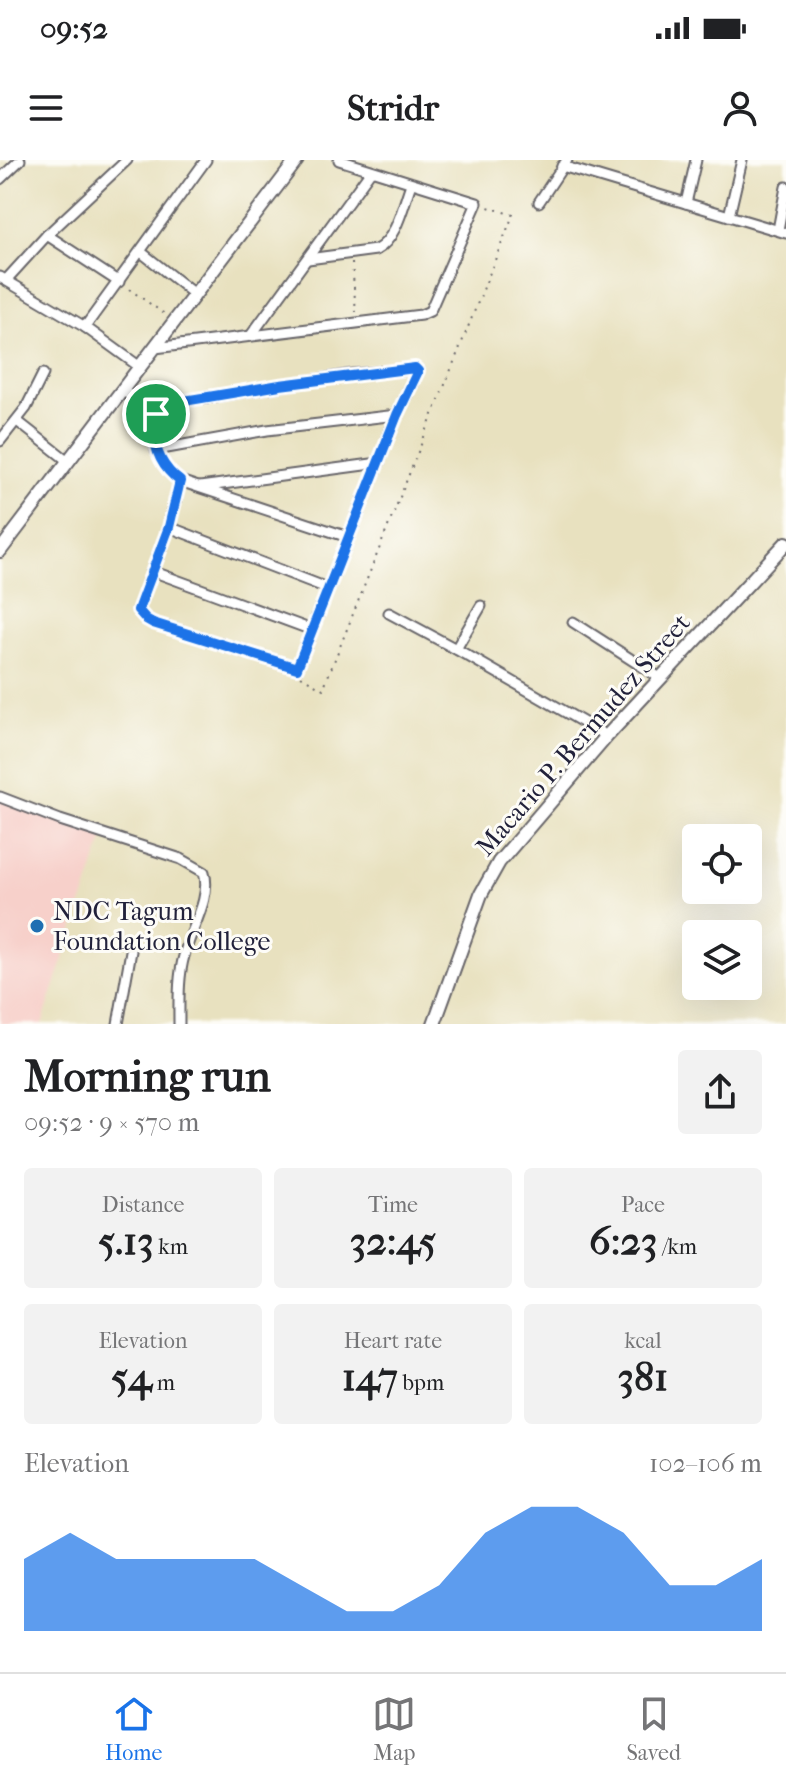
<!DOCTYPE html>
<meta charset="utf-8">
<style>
body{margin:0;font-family:"IM FELL French Canon",serif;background:#f2f2f2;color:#202124;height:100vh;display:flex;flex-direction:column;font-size:30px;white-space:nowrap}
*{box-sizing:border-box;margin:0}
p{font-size:26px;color:#757577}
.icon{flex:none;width:44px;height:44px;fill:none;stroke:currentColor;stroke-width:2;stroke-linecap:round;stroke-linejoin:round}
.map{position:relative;height:864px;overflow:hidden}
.details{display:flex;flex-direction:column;background:#fff;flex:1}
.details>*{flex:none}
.tools{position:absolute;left:682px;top:664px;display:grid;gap:16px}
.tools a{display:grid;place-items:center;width:80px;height:80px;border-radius:8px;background:#fff;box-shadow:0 8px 32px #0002;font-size:40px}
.pin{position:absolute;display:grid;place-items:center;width:68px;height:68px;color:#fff;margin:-34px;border:4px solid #fff;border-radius:50%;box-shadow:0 2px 8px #0007}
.round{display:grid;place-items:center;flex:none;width:84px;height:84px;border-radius:8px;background:#f2f2f2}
.summary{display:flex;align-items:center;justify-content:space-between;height:136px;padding:0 24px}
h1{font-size:44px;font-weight:800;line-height:60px}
.stats{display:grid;grid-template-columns:repeat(3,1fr);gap:12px;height:136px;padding:8px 24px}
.stats div{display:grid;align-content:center;border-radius:8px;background:#f2f2f2;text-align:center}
.stats b{font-size:40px;font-weight:800}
.stats small{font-size:22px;font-weight:400}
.stats p{font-size:22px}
.chart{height:224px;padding:16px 24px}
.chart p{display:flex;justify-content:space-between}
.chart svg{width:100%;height:144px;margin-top:8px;fill:#1a73e8;opacity:.7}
.status{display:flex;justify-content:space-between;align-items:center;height:56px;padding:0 40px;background:#fff;direction:ltr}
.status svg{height:22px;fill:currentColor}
header{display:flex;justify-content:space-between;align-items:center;height:104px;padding:0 24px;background:#fff;font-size:36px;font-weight:800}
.tabs{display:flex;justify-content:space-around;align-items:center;height:112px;border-top:2px solid #e0e0e0;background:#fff;font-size:22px;color:#757577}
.tabs a{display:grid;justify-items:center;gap:4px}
.tabs .active{color:#1a73e8}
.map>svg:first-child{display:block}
</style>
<div class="status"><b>09:52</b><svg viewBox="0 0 49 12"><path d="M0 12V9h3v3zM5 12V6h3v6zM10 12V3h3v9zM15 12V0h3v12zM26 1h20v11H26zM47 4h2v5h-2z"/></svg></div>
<header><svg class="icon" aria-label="menu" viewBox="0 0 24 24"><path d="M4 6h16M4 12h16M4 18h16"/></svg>Stridr<svg class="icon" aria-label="person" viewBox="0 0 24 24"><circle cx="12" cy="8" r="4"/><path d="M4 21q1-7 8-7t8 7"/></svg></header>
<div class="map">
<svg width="786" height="864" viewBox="0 0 786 864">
<rect width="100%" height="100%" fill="#fdfcf7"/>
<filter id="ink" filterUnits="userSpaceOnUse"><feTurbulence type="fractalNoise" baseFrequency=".0125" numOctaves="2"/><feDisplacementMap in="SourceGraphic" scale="16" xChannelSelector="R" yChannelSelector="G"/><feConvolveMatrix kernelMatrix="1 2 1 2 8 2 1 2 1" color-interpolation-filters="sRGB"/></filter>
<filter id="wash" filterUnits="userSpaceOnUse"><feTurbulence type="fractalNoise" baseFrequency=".006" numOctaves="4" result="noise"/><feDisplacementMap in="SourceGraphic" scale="32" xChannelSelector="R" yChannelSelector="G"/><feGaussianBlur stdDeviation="1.8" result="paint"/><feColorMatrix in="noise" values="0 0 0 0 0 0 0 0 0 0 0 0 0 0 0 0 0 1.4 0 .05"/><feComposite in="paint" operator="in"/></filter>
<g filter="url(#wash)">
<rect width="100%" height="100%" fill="#e8e1bf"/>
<!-- built -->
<path fill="#f7d0ca" d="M0 639 107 668 42 864H0Z"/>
</g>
<g filter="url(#ink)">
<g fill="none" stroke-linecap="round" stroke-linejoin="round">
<defs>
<g id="street">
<path d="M562 6 786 73"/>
<path d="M0 19 20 0"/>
<path d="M539 42 567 0"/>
<path d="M686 43 696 0"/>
<path d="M729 56 742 0"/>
<path d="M778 70 786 27"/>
<path d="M47 75 119 122"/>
<path d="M141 92 194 134"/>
<path d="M308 99 376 90C397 79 403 45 411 24"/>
<path d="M0 117 85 167 140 207"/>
<path d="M6 120 47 75 127 0"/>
<path d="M85 167 206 0"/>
<path d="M252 174 370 12"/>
<path d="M155 188 421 155 430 151 477 43 339 0"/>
<path d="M122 230 156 254"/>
<path d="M17 261 68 301"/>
<path d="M0 281 26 248 43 214"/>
<path d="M156 290 267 270 397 255"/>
<path d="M180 321 169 367 138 450 146 459 153 463 297 508 397 255 418 211 416 209 353 214 178 242 156 254C150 281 158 304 180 321L348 377"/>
<path d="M200 327 379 303"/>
<path d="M169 367 327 428"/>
<path d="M152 411 312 470"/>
<path d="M389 453 456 489 607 576"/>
<path d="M573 462 660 518"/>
<path d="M456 489 481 446"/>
<path d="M0 637 60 660 181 699 204 712C212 738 190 770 184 796 178 817 179 842 179 864"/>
<path d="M118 864 131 791"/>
</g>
<g id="secondary">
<path d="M0 391 297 0"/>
<path d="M434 864 481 734 499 702 607 576 786 383"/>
</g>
</defs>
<!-- street casing -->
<use href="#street" stroke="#676569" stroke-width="13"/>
<!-- secondary casing -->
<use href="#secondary" stroke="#676569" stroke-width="16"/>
<!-- path -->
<g stroke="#676569" stroke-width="2" stroke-dasharray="2 6" stroke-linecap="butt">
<path d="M352 103 356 152"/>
<path d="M129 129 166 155"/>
<path d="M301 516 323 529 513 55 485 46"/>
</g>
<!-- street -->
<use href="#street" stroke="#fff" stroke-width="9"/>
<!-- secondary -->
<use href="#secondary" stroke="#fff" stroke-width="12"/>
</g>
</g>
<g fill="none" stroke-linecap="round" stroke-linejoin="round" filter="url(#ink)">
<defs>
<path id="route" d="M415 208 418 211 397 255 297 508 153 463 146 459 138 450 169 367 180 321C157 304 151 281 156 254L178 242 280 225Z"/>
</defs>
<!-- route casing -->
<use href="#route" stroke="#fff" stroke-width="16"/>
<!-- route -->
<use href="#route" stroke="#1a73e8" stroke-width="10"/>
</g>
<!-- markers -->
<circle fill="#1f6fb2" stroke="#fdfcf7" stroke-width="3" cx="37" cy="766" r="8"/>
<g text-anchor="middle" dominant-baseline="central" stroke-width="6" stroke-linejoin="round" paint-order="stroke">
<!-- street labels -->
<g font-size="26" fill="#22223b" stroke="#fdfcf7">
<text transform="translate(583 575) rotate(-49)">Macario P. Bermudez Street</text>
</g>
<!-- poi labels -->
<g font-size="26" fill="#22223b" stroke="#fdfcf7" text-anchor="start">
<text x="53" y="751">NDC Tagum<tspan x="53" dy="30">Foundation College</tspan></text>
</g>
</g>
</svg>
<div class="tools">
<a><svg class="icon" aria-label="locate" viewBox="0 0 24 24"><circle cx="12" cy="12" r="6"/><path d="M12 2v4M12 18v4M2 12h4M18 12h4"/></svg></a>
<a><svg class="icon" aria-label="layers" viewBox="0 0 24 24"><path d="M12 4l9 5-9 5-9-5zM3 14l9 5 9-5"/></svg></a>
</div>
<div class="pin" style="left:156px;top:254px;background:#1e9e55"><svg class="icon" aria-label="arrive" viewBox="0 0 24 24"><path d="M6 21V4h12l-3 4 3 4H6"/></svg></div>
</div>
<section class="details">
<div class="summary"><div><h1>Morning run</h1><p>09:52 · 9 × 570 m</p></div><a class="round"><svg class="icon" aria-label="share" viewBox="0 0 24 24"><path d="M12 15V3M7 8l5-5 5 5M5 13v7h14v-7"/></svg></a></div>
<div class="stats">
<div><p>Distance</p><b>5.13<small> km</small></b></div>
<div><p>Time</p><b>32:45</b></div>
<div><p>Pace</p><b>6:23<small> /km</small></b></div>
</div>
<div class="stats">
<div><p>Elevation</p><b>54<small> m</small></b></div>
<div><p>Heart rate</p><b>147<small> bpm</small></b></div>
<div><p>kcal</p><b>381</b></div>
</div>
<div class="chart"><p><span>Elevation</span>102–106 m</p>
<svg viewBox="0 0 160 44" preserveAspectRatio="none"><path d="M0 44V22L10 14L20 22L30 22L40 22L50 22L60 30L70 38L80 38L90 30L100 14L110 6L120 6L130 14L140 30L150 30L160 22V44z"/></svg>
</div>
</section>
<nav class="tabs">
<a class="active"><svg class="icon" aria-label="home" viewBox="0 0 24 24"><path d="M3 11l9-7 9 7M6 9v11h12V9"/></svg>Home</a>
<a><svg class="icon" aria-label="map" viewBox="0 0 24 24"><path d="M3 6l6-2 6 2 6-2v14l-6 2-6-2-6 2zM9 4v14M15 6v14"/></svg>Map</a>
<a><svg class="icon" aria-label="saved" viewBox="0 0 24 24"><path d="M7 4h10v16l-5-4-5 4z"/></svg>Saved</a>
</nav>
